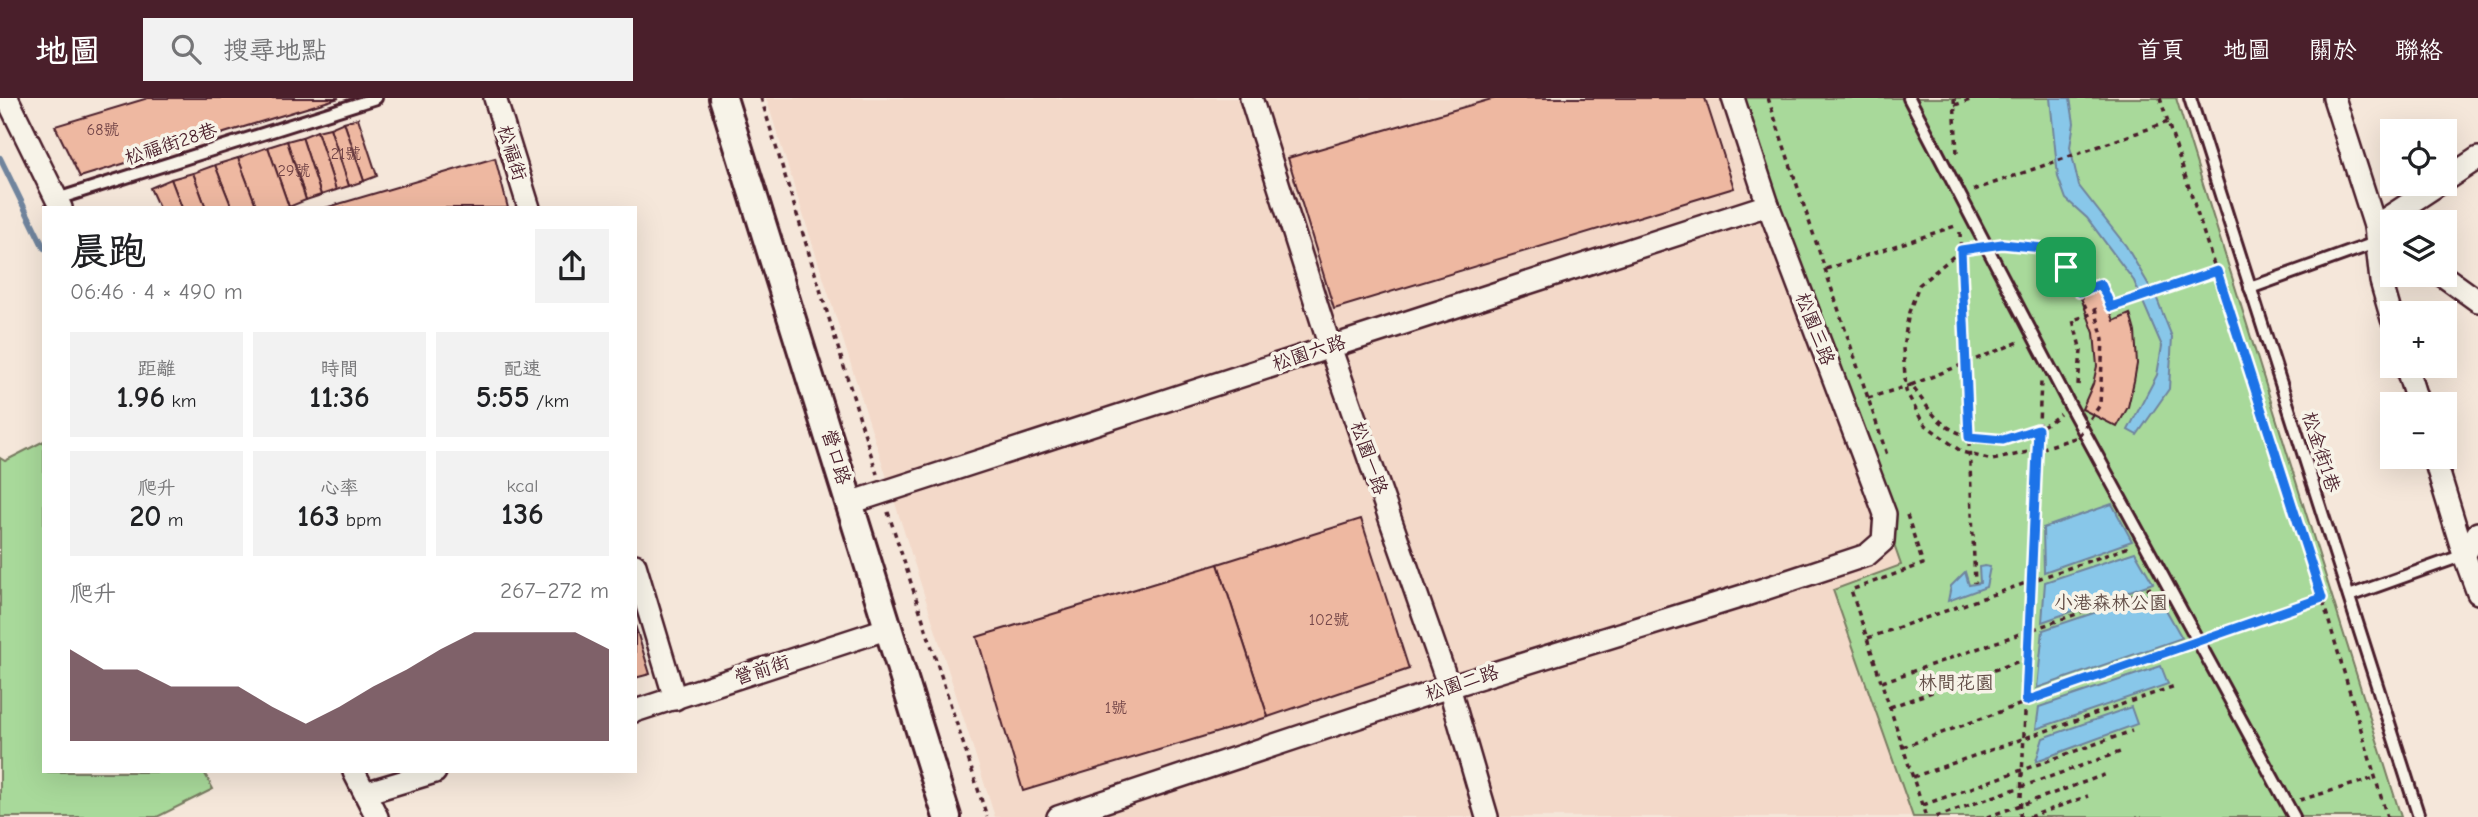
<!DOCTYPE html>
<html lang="zh-TW">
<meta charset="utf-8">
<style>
body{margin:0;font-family:"Comic Neue","LXGW WenKai TC",sans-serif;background:#f2f2f2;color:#202124;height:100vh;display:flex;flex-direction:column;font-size:26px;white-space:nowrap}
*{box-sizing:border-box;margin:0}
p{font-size:23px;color:#757577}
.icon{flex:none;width:38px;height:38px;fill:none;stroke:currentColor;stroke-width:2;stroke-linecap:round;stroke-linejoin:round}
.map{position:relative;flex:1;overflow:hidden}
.sheet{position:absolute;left:42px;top:108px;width:595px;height:567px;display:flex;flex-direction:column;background:#fff;border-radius:0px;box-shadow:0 7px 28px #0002}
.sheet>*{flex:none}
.fabs{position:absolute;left:2380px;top:21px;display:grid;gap:14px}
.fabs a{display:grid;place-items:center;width:77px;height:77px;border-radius:0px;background:#fff;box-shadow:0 7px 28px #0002;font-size:35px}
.pin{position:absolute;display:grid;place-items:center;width:60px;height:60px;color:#fff;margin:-30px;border-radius:14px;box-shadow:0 4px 10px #0006}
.round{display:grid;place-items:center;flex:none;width:74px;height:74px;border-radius:0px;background:#f2f2f2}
.headline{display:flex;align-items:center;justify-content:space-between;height:119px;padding:0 28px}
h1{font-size:38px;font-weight:700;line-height:52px}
.metrics{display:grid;grid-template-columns:repeat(3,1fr);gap:10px;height:119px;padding:7px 28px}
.metrics div{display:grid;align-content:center;border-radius:0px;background:#f2f2f2;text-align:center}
.metrics b{font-size:30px;font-weight:700}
.metrics small{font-size:19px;font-weight:400}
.metrics p{font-size:19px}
.chart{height:196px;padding:14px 28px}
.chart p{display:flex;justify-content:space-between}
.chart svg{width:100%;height:126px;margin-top:7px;fill:#4a1f2b;opacity:.7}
header{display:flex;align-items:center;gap:42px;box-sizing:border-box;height:98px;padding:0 35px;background:#4a1f2b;color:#fff}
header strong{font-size:33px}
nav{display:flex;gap:38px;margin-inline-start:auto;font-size:24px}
.search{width:490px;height:63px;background:#f2f2f2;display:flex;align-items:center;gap:18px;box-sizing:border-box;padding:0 24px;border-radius:0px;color:#757577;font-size:26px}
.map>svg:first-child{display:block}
</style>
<header>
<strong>地圖</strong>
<div class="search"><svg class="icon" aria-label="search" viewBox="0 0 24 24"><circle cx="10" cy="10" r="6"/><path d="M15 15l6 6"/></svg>搜尋地點</div>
<nav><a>首頁</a><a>地圖</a><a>關於</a><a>聯絡</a></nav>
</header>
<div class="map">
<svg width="2478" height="719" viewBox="0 0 2478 719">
<rect width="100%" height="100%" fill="#f5e7da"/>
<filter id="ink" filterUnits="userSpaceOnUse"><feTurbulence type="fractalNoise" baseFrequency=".0143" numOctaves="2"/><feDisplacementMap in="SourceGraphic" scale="14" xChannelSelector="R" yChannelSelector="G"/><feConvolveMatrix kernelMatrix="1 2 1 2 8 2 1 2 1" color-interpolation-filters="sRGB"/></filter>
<g filter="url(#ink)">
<!-- built -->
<path fill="#f3d9c9" d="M766 0H1738L1901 467 1833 492 1913 719H995Z"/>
<!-- green -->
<g fill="#a8d99a" stroke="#797c62" stroke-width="2">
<path d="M1738 0H2176L2401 719H1913L1833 492 1901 467Z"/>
<path d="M44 343V674H204L213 691 157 719H0V360L5 363Z"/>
</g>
<!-- water -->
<g fill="#88c7e9" stroke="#6f849d" stroke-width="2">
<path d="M2050 0H2070L2074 25 2070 49 2079 88 2126 148 2157 201 2172 239 2169 291 2137 337 2128 332 2157 277 2162 248 2134 183 2087 120 2066 101 2058 79Z"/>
<path d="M2112 406 2132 443 2044 474 2043 430Z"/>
<path d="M2135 454 2153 485 2042 524 2045 484Z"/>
<path d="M1985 468 1990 469 1986 489 1948 503 1951 488 1965 474 1969 487 1980 485 1979 469Z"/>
<path d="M2156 494 2182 540 2037 590 2043 532Z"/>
<path d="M2161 568 2168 586 2036 631 2039 609Z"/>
<path d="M2131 609 2137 626 2036 663 2043 640Z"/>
</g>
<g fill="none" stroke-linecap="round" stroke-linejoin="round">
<!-- stream -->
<path stroke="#6f849d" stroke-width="6" d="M0 60 44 150"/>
</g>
<!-- building -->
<g fill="#eeb8a1" stroke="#4a1f2b" stroke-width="2">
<path d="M148 0H339L80 79 55 28Z"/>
<path d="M1495 0H1705L1734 90 1334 211 1288 60Z"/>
<path d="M358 20 377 78 364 83 344 24Z"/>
<path d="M344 24 364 83 349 88 330 30Z"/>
<path d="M330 30 349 88 336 92 317 33Z"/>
<path d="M317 33 336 92 321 97 302 39Z"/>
<path d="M302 39 321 97 306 102 287 43Z"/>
<path d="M287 43 306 102 289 109 268 49Z"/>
<path d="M268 49 289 109 284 110H257L238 60Z"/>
<path d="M238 60 257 110H232L215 67Z"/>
<path d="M495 60 508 110H325Z"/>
<path d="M215 67 232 110H206L193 75Z"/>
<path d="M193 75 206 110H182L171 81Z"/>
<path d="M171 81 182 110H159L150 90Z"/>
<path d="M2101 186 2114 223 2130 216 2135 234 2137 266 2134 283 2128 309 2117 329 2082 311 2093 286 2097 268 2094 235 2079 194Z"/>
<path d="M1361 421 1409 571 1268 619 1218 466Z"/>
<path d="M1218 466 1268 619 1023 693 977 539Z"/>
<path d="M635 527 650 576 635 580Z"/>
</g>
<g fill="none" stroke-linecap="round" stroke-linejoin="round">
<defs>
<g id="service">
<path d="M1909 0 2070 308 2294 719"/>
<path d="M2190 0 2419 719"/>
<path d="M57 101 376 0"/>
<path d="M2250 190 2375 145"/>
<path d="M2349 498 2464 457"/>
</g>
<g id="minor">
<path d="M7 0 61 110"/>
<path d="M495 0 529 110"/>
<path d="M1251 0 1330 249 1449 589 1487 719"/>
<path d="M2334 0 2375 128 2381 183 2392 221"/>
<path d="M2445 82 2478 60"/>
<path d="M2392 140 2375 128 2439 86"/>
<path d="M2442 177 2478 203"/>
<path d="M2406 268 2418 306"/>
<path d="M2434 359 2464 457 2478 495"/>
<path d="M850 405 1768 107"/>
<path d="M2464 457 2478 435"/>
<path d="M635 467 675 601"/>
<path d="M635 613 889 530"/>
<path d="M354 674 377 719"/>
<path d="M365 695 435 674"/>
<path d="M1058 719 1449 589 1749 496 1867 457 1883 443 1885 416 1768 107 1733 0"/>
</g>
<path id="tertiary" d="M723 0 947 719"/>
</defs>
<!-- service casing -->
<use href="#service" stroke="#4a1f2b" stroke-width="16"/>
<!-- minor casing -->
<use href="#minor" stroke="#4a1f2b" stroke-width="26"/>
<!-- tertiary casing -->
<use href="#tertiary" stroke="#4a1f2b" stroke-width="32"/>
<!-- path -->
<g stroke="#4a1f2b" stroke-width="3.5" stroke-dasharray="5 5" stroke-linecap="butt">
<path d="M761 0 877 376"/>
<path d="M1768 0 1887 357"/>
<path d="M1954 0 1957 56"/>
<path d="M2160 0 2324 507 2387 719"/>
<path d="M1955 7 1976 0"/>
<path d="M1974 92 2168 24"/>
<path d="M1960 134 1975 485"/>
<path d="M2002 146 2043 150 2066 169 2079 194"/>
<path d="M1826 171 1958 127"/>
<path d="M1911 287 2019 244"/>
<path d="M2078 287 2081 253 2073 222 2089 217 2079 194 2101 186 2111 209 2216 173"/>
<path d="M1868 300 1911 287C1920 298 1928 312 1939 322 1971 352 2028 344 2060 316"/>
<path d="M888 414 987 719"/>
<path d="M1907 417 1923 466 1851 492 1926 719"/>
<path d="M2211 538 2322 500"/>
<path d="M1868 540 2132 448"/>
<path d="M1882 584 2154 489"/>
<path d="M1890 609 2028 560"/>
<path d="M1903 649 2184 547"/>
<path d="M1913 679 2175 588"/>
<path d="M2300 702 2375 680"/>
<path d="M1923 707 2132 633"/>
<path d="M1936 719 2120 654"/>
<path d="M1987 719 2107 676"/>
<path d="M2020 719 2041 284"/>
<path d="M2029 719 2088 698"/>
</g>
<!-- service -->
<use href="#service" stroke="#f7f3e8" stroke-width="10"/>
<!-- minor -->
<use href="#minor" stroke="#f7f3e8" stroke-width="21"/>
<!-- tertiary -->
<use href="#tertiary" stroke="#f7f3e8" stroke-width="26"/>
<!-- path-bridge -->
<path stroke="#4a1f2b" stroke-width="3.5" stroke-dasharray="5 5" stroke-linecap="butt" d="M1961 152 1919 187 1909 214 1903 250 1906 293 1923 325 1962 354 1992 362 2037 352 2078 339 2100 307 2103 241 2094 207"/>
</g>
</g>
<g fill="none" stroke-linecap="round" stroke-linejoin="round" filter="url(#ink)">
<defs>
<path id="route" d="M2002 146 2043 150 2066 169 2079 194 2101 186 2111 209 2217 173 2322 500 2026 603 2038 331 2003 342 1969 339 1961 152Z"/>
</defs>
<!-- route casing -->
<use href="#route" stroke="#fff" stroke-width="14"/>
<!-- route -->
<use href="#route" stroke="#1a73e8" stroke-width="9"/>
</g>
<g text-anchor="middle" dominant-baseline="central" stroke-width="7" stroke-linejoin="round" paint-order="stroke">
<!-- number labels -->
<g font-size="16" fill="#734548">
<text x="103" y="32">68號</text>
<text x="346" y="56">21號</text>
<text x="294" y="73">29號</text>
<text x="1329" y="522">102號</text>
<text x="1116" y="610">1號</text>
</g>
<!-- street labels -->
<g font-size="19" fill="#4a1f2b" stroke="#f7f3e8">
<text transform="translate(171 46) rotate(-18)">松福街28巷</text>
<text transform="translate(512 55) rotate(73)">松福街</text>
<text transform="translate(1815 231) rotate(69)">松園三路</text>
<text transform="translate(1309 255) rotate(-18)">松園六路</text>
<text transform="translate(2321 354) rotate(72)">松金街1巷</text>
<text transform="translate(836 359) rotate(73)">營口路</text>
<text transform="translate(1369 360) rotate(71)">松園一路</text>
<text transform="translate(762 572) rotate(-18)">營前街</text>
<text transform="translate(1462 585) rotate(-18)">松園二路</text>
</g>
<!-- park labels -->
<g font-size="19" fill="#624e47" stroke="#f7f3e8">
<text x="2111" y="505">小港森林公園</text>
<text x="1956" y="585">林間花園</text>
</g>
</g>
</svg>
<div class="fabs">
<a><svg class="icon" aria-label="locate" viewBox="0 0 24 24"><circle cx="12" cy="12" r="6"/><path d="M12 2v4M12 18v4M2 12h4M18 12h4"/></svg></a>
<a><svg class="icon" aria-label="layers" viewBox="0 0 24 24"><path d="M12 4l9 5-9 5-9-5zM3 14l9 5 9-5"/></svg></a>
<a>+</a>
<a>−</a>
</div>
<div class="pin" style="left:2066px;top:169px;background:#1e9e55"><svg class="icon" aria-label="arrive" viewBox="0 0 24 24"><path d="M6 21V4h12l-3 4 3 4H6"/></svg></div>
<section class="sheet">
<div class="headline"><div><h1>晨跑</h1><p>06:46 · 4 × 490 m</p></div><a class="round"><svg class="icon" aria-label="share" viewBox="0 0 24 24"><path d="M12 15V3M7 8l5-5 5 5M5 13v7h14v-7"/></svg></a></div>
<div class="metrics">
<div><p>距離</p><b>1.96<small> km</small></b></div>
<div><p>時間</p><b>11:36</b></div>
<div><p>配速</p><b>5:55<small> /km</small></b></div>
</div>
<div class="metrics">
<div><p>爬升</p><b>20<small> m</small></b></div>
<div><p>心率</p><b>163<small> bpm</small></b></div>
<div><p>kcal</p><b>136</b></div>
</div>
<div class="chart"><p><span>爬升</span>267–272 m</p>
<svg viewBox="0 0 160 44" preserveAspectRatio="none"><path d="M0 44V12L10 19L20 19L30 25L40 25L50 25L60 32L70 38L80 32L90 25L100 19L110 12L120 6L130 6L140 6L150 6L160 12V44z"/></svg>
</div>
</section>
</div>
